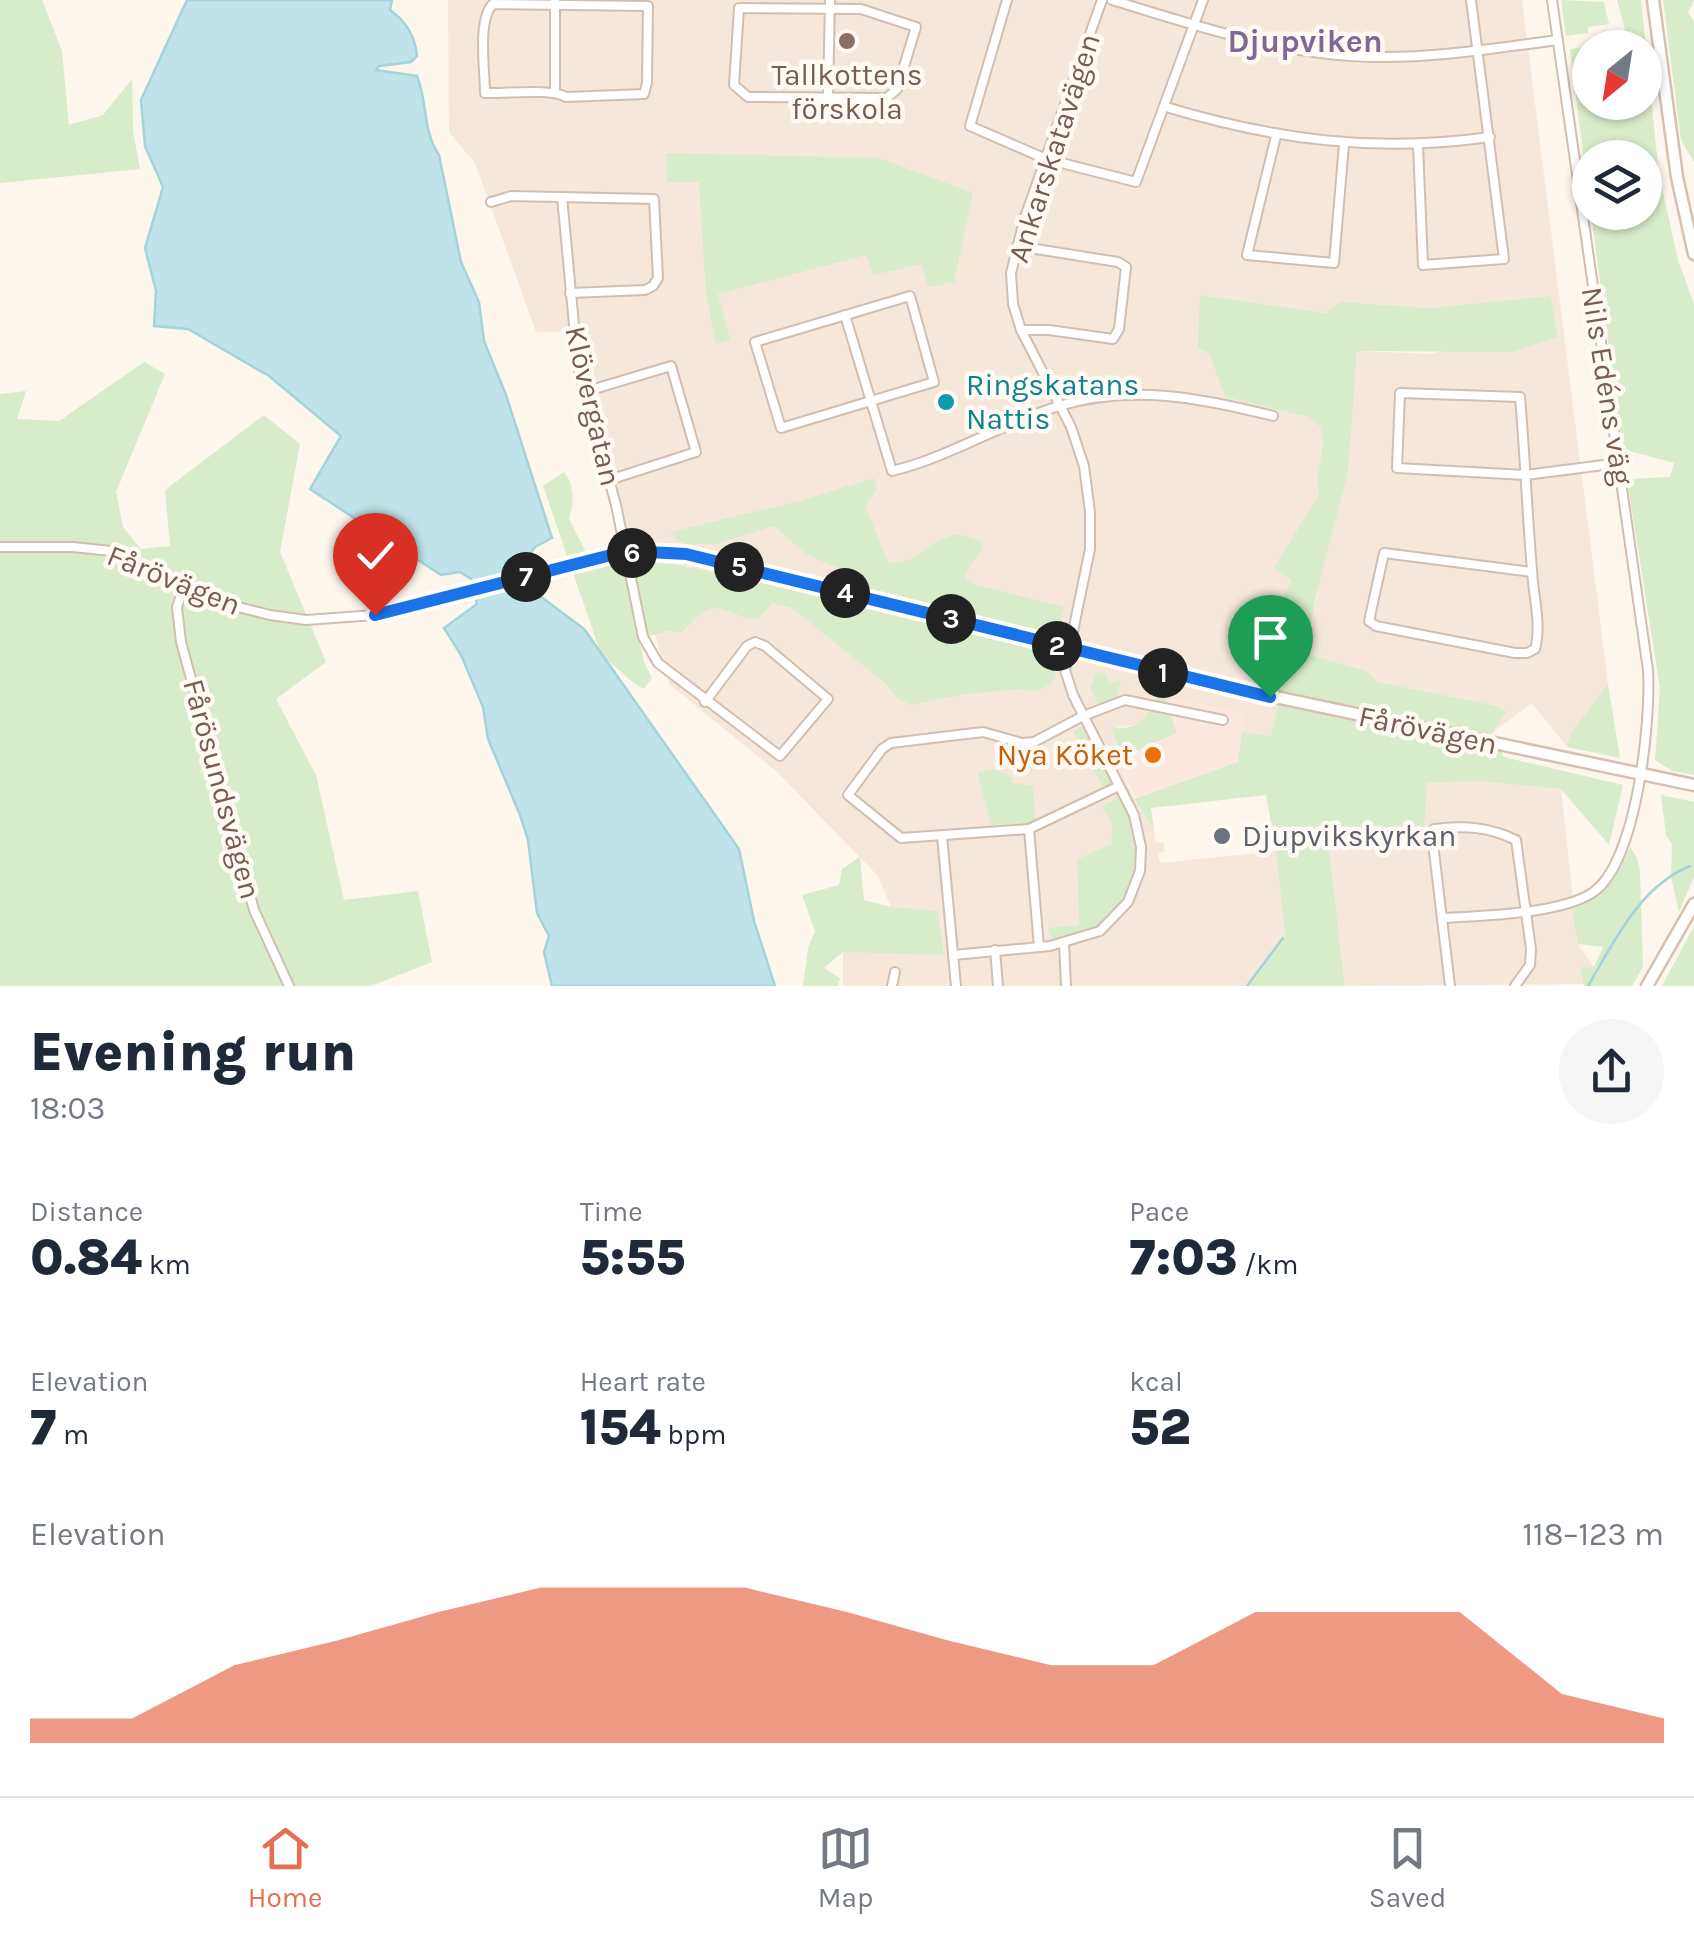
<!DOCTYPE html>
<meta charset="utf-8">
<style>
body{margin:0;font-family:Karla,sans-serif;background:#f6f6f7;color:#1f2937;height:100vh;display:flex;flex-direction:column;font-size:38px;white-space:nowrap}
*{box-sizing:border-box;margin:0}
p{font-size:32px;color:#747a83}
.icon{flex:none;width:55px;height:55px;fill:none;stroke:currentColor;stroke-width:2;stroke-linecap:round;stroke-linejoin:round}
.map{position:relative;height:986px;overflow:hidden}
.side{display:flex;flex-direction:column;background:#fff;flex:1}
.side>*{flex:none}
.needle{width:65px;rotate:210deg}
.fabs{position:absolute;left:1572px;top:30px;display:grid;gap:20px}
.fabs a{display:grid;place-items:center;width:90px;height:90px;border-radius:50%;background:#fff;box-shadow:0 2px 8px #0004;font-size:50px}
.pin{position:absolute;display:grid;place-items:center;width:85px;height:85px;color:#fff;margin:-102px -42px;border-radius:50% 50% 50% 0;rotate:-45deg;box-shadow:0 0 10px #0007}
.pin .icon{rotate:45deg}
.km{position:absolute;width:50px;height:50px;margin:-25px;border-radius:50%;background:#222;color:#fff;font-size:28px;line-height:50px;text-align:center}
.round{display:grid;place-items:center;flex:none;width:105px;height:105px;border-radius:52px;background:#f6f6f7}
.overview{display:flex;align-items:center;justify-content:space-between;height:170px;padding:0 30px}
h1{font-size:55px;font-weight:800;line-height:75px}
.stats{display:grid;grid-template-columns:repeat(3,1fr);gap:15px;height:170px;padding:10px 30px}
.stats div{display:grid;align-content:center}
.stats b{font-size:50px;font-weight:800}
.stats small{font-size:28px;font-weight:400}
.stats p{font-size:28px}
.chart{height:280px;padding:20px 30px}
.chart p{display:flex;justify-content:space-between}
.chart svg{width:100%;height:180px;margin-top:10px;fill:#e76f51;opacity:.7}
.tabs{display:flex;justify-content:space-around;align-items:center;height:140px;border-top:2px solid #e0e1e3;background:#fff;font-size:28px;color:#747a83}
.tabs a{display:grid;justify-items:center;gap:5px}
.tabs .current{color:#e76f51}
.map>svg:first-child{display:block}
</style>
<div class="map">
<svg width="1694" height="986" viewBox="0 0 1694 986">
<rect width="100%" height="100%" fill="#fdf6ec"/>
<!-- residential -->
<g fill="#f5e8da" fill-rule="evenodd">
<path d="M448 0H1522L1608 684 1570 734 1567 747 1532 703 1492 733 1493 705 1378 682 1367 671 1306 654 1352 399 1357 351 1433 354 1442 350 1512 352 1558 336 1551 297 1431 308 1340 302 1325 313 1201 295 1209 354 1225 397 1309 417 1320 427 1323 443 1317 480 1319 494 1275 568 1292 579 1264 651 1288 661 1271 736 1242 732 1245 714 1171 699 1170 692 1156 699 1153 710 1142 724 1111 728 1123 757 1117 761 1135 800 1154 830 1156 842 1164 843 1165 851 1158 854 1160 863 1276 851 1285 939 1249 986H843V952L943 954 938 912 891 907 878 876 776 771 669 684 570 332H536L475 163 449 132ZM977 772 1033 787 1036 822 992 825ZM1133 823 1138 869 1079 925 1077 859 1111 844 1112 824Z"/>
<path d="M1477 781 1561 789 1578 944 1594 967 1585 984 1345 986 1328 838 1423 826 1426 783Z"/>
</g>
<!-- commercial -->
<path fill="#fde8e0" d="M1165 698 1245 714 1239 762 1136 798 1116 761 1177 733Z"/>
<!-- green -->
<g fill="#d8ecc9" fill-rule="evenodd">
<path d="M0 0H42L62 51 69 125 103 115 132 79 133 131 140 169 0 183Z"/>
<path d="M1561 0 1604 2 1609 24 1588 27V33L1566 36Z"/>
<path d="M1617 0H1641L1659 175 1678 260 1694 304V775L1672 771 1655 760 1660 688 1627 479 1670 477 1674 463 1622 449 1591 213 1645 212V158H1590V208L1570 49 1628 40ZM1590 48H1645V102H1590Z"/>
<path d="M1663 0H1694L1688 12 1694 22V162L1681 140Z"/>
<path d="M666 153 879 158 973 193 954 282 928 287 921 264 873 275 866 255 718 294 730 340 716 344 706 293 699 182H667Z"/>
<path d="M1200 295 1325 313 1340 302 1431 308 1551 296 1558 337 1512 352 1357 351 1348 471 1316 596 1306 654 1367 671 1378 682 1493 705 1506 711 1492 733 1504 757 1623 785 1609 845 1561 789 1477 781 1427 783 1424 826 1328 839 1345 986H1249L1285 938 1276 851 1266 795 1151 808 1154 830 1134 799 1238 762 1242 732 1271 736 1288 661 1264 651 1291 580 1274 568 1319 494 1317 480 1323 443 1320 427 1309 417 1225 397 1209 354 1198 347Z"/>
<path d="M144 362 165 374 116 492 123 527 141 549 170 546 165 490 264 415 300 444 280 552 326 662 276 699 316 775 344 900 418 891 432 962 371 986H0V394L26 391 17 419 59 421Z"/>
<path d="M564 472C575 485 574 503 569 519L592 564 640 566 647 561 677 565 800 591 828 583 842 570 806 554 774 526 716 544H682L670 532 800 501 874 478 877 489 865 506 888 562C920 567 930 536 957 535 964 535 974 539 981 541L983 549 970 565 965 578 973 584 1064 607 1051 661 1056 677 1048 686 1035 692 1023 689 964 694 911 705 898 699 886 684 792 608 773 603 758 619C737 621 720 598 701 614 694 619 688 626 682 632L667 631 639 639 644 662 652 678 644 689 632 682 601 654 543 486Z"/>
<path d="M1098 672 1106 673 1109 682 1121 680 1117 698 1099 706 1090 687Z"/>
<path d="M1608 684 1620 758 1567 747 1570 734Z"/>
<path d="M1161 688 1170 692 1171 699H1166L1177 733 1123 757 1110 727C1142 733 1150 712 1161 688Z"/>
<path d="M1080 727 1088 729 1115 783 1105 791 1073 731Z"/>
<path d="M993 769 1011 775 1012 782 1033 786 1036 823 991 825 977 772Z"/>
<path d="M1661 795 1694 802V877L1679 912 1671 877 1672 844 1666 835Z"/>
<path d="M1121 796C1145 837 1144 895 1101 924 1087 933 1071 936 1055 939L1050 936 1048 928 1079 925 1077 859 1111 844 1112 824 1102 806Z"/>
<path d="M1630 847 1636 856 1640 871 1643 967 1632 986H1584L1580 968 1594 967 1603 947 1578 944 1572 909C1603 898 1618 877 1630 847Z"/>
<path d="M860 857 864 900 891 907 938 911 944 955 843 952 824 968 840 978 838 986H803L808 948 815 931 802 895 839 885 842 869Z"/>
<path d="M1694 926V986H1662Z"/>
</g>
<!-- water -->
<path fill="#bfe3e8" stroke="#a5d3da" stroke-width="2.5" d="M187 0H392L390 10C406 21 415 35 417 56L411 62 379 66 376 70 417 76C428 103 422 130 439 155L461 262 479 302 484 341 506 395 552 538 535 547 526 560 532 590 584 629 739 849 754 921 775 986H552L544 952 549 936 537 913 528 840 520 815 488 739 483 707 461 655 444 628 477 604 471 579 460 572 441 575 310 489 341 436 269 376 188 329 154 326 156 291 145 248 163 187 145 146 141 100Z"/>
<g fill="none" stroke-linecap="round" stroke-linejoin="round">
<!-- stream -->
<g stroke="#a5d3da" stroke-width="2.5">
<path d="M1247 986 1283 938"/>
<path d="M1588 986C1614 942 1640 886 1690 866"/>
</g>
<defs>
<g id="street">
<path d="M1007 0 970 126 1046 159 1136 182 1203 0"/>
<path d="M1112 0C1197 26 1285 56 1374 57 1437 58 1496 48 1558 40"/>
<path d="M493 4 648 6 647 83 644 94 566 97C551 88 506 94 485 93 485 71 477 19 493 4Z"/>
<path d="M739 8 861 9 916 27 897 89 887 98 748 97 734 85Z"/>
<path d="M555 90V0"/>
<path d="M828 97 830 0"/>
<path d="M1166 107C1276 140 1376 153 1490 137"/>
<path d="M1276 136 1247 255 1334 263 1344 144"/>
<path d="M1418 145 1423 265 1504 259 1471 0"/>
<path d="M562 197 578 367 616 505 643 637 658 663 780 756 828 699 765 646 755 642 747 646 705 702"/>
<path d="M491 202 511 196 654 199 658 278 653 286 645 290 570 293"/>
<path d="M1017 246 1118 262 1126 267 1119 329 1113 339 1049 330H1021"/>
<path d="M910 296 934 382 781 428 755 342Z"/>
<path d="M845 315 892 471C950 457 1002 423 1059 406 1131 384 1202 398 1273 416"/>
<path d="M584 392 671 366 696 452 609 480"/>
<path d="M0 547H73L111 551 206 599 270 615 306 620 375 615 627 553"/>
<path d="M1532 572 1384 553 1369 621 1376 626 1515 653H1527L1535 649C1542 625 1533 595 1532 570 1527 512 1525 455 1520 397L1400 393 1397 468 1526 475 1619 463"/>
<path d="M184 587 177 607 181 642 254 910 289 986"/>
<path d="M1119 786 1029 829 901 838 848 795 882 749 891 743 983 732 1022 743 1034 742 1083 716 1125 700 1223 720"/>
<path d="M1029 829 1039 947"/>
<path d="M942 836 956 986"/>
<path d="M1442 918C1480 916 1560 914 1592 893 1637 864 1651 721 1648 670L1552 0"/>
<path d="M1064 943 1066 986"/>
<path d="M995 950 998 986"/>
<path d="M953 955 1050 946 1100 931 1128 902 1140 871 1141 847 1134 815 1073 695 1065 670 1090 549V512L1084 466 1071 427 1021 330 1013 304 1011 273 1025 217 1102 0"/>
<path d="M892 986 895 972"/>
<path d="M1450 986 1432 835 1434 829C1464 825 1489 827 1516 840L1531 949 1530 965 1515 986"/>
</g>
<g id="secondary">
<path d="M1653 0 1677 177 1694 254"/>
<path d="M627 553 686 554 1166 674 1694 785"/>
<path d="M1647 986 1694 904"/>
</g>
</defs>
<!-- street casing -->
<use href="#street" stroke="#d1beb0" stroke-width="12"/>
<!-- secondary casing -->
<use href="#secondary" stroke="#d6c0b0" stroke-width="15"/>
<!-- street -->
<use href="#street" stroke="#fff" stroke-width="8"/>
<!-- secondary -->
<use href="#secondary" stroke="#fff" stroke-width="10"/>
</g>
<g fill="none" stroke-linecap="round" stroke-linejoin="round">
<defs>
<path id="route" d="M375 615 611 555 648 552 686 554 1270 697"/>
</defs>
<!-- route casing -->
<use href="#route" stroke="#fff" stroke-width="20"/>
<!-- route -->
<use href="#route" stroke="#1a73e8" stroke-width="12"/>
</g>
<!-- markers -->
<circle fill="#8d6e63" stroke="#fffaf3" stroke-width="4" cx="847" cy="41" r="10"/>
<circle fill="#0f9aa8" stroke="#fffaf3" stroke-width="4" cx="946" cy="402" r="10"/>
<circle fill="#e8710a" stroke="#fffaf3" stroke-width="4" cx="1153" cy="755" r="10"/>
<circle fill="#6b7280" stroke="#fffaf3" stroke-width="4" cx="1222" cy="836" r="10"/>
<g text-anchor="middle" dominant-baseline="central" stroke-width="9" stroke-linejoin="round" paint-order="stroke">
<!-- education labels -->
<g font-size="30" fill="#785e54" stroke="#fffaf3">
<text x="847" y="75">Tallkottens<tspan x="847" dy="34">förskola</tspan></text>
</g>
<!-- street labels -->
<g font-size="30" fill="#7a5c4d" stroke="#fffaf3">
<text transform="translate(1054 148) rotate(-72)">Ankarskatavägen</text>
<text transform="translate(1607 386) rotate(81)">Nils Edéns väg</text>
<text transform="translate(593 406) rotate(77)">Klövergatan</text>
<text transform="translate(174 580) rotate(22)">Fårövägen</text>
<text transform="translate(1428 730) rotate(12)">Fårövägen</text>
<text transform="translate(222 789) rotate(75)">Fårösundsvägen</text>
</g>
<!-- culture labels -->
<g font-size="30" fill="#0d838f" stroke="#fffaf3" text-anchor="start">
<text x="966" y="385">Ringskatans<tspan x="966" dy="34">Nattis</tspan></text>
</g>
<!-- food labels -->
<g font-size="30" fill="#c56008" stroke="#fffaf3" text-anchor="end">
<text x="1133" y="755">Nya Köket</text>
</g>
<!-- worship labels -->
<g font-size="30" fill="#5b616d" stroke="#fffaf3" text-anchor="start">
<text x="1242" y="836">Djupvikskyrkan</text>
</g>
<!-- neighbourhood labels -->
<g font-size="32" font-weight="bold" fill="#846695" stroke="#fffaf3">
<text x="1305" y="41">Djupviken</text>
</g>
</g>
</svg>
<div class="fabs">
<a><svg class="needle" viewBox="-14 -14 28 28"><path d="M0-13l5 13h-10z" fill="#e53935"/><path d="M0 13l5-13h-10z" fill="#747a83"/></svg></a>
<a><svg class="icon" aria-label="layers" viewBox="0 0 24 24"><path d="M12 4l9 5-9 5-9-5zM3 14l9 5 9-5"/></svg></a>
</div>
<div class="pin" style="left:1270px;top:697px;background:#1e9e55"><svg class="icon" aria-label="arrive" viewBox="0 0 24 24"><path d="M6 21V4h12l-3 4 3 4H6"/></svg></div>
<div class="pin" style="left:375px;top:615px;background:#d93025"><svg class="icon" aria-label="check" viewBox="0 0 24 24"><path d="M5 12l5 5 9-10"/></svg></div>
<b class="km" style="left:1163px;top:673px">1</b>
<b class="km" style="left:1057px;top:646px">2</b>
<b class="km" style="left:951px;top:619px">3</b>
<b class="km" style="left:845px;top:593px">4</b>
<b class="km" style="left:739px;top:567px">5</b>
<b class="km" style="left:632px;top:553px">6</b>
<b class="km" style="left:526px;top:577px">7</b>
</div>
<section class="side">
<div class="overview"><div><h1>Evening run</h1><p>18:03</p></div><a class="round"><svg class="icon" aria-label="share" viewBox="0 0 24 24"><path d="M12 15V3M7 8l5-5 5 5M5 13v7h14v-7"/></svg></a></div>
<div class="stats">
<div><p>Distance</p><b>0.84<small> km</small></b></div>
<div><p>Time</p><b>5:55</b></div>
<div><p>Pace</p><b>7:03<small> /km</small></b></div>
</div>
<div class="stats">
<div><p>Elevation</p><b>7<small> m</small></b></div>
<div><p>Heart rate</p><b>154<small> bpm</small></b></div>
<div><p>kcal</p><b>52</b></div>
</div>
<div class="chart"><p><span>Elevation</span>118–123 m</p>
<svg viewBox="0 0 160 44" preserveAspectRatio="none"><path d="M0 44V38L10 38L20 25L30 19L40 12L50 6L60 6L70 6L80 12L90 19L100 25L110 25L120 12L130 12L140 12L150 32L160 38V44z"/></svg>
</div>
</section>
<nav class="tabs">
<a class="current"><svg class="icon" aria-label="home" viewBox="0 0 24 24"><path d="M3 11l9-7 9 7M6 9v11h12V9"/></svg>Home</a>
<a><svg class="icon" aria-label="map" viewBox="0 0 24 24"><path d="M3 6l6-2 6 2 6-2v14l-6 2-6-2-6 2zM9 4v14M15 6v14"/></svg>Map</a>
<a><svg class="icon" aria-label="saved" viewBox="0 0 24 24"><path d="M7 4h10v16l-5-4-5 4z"/></svg>Saved</a>
</nav>
